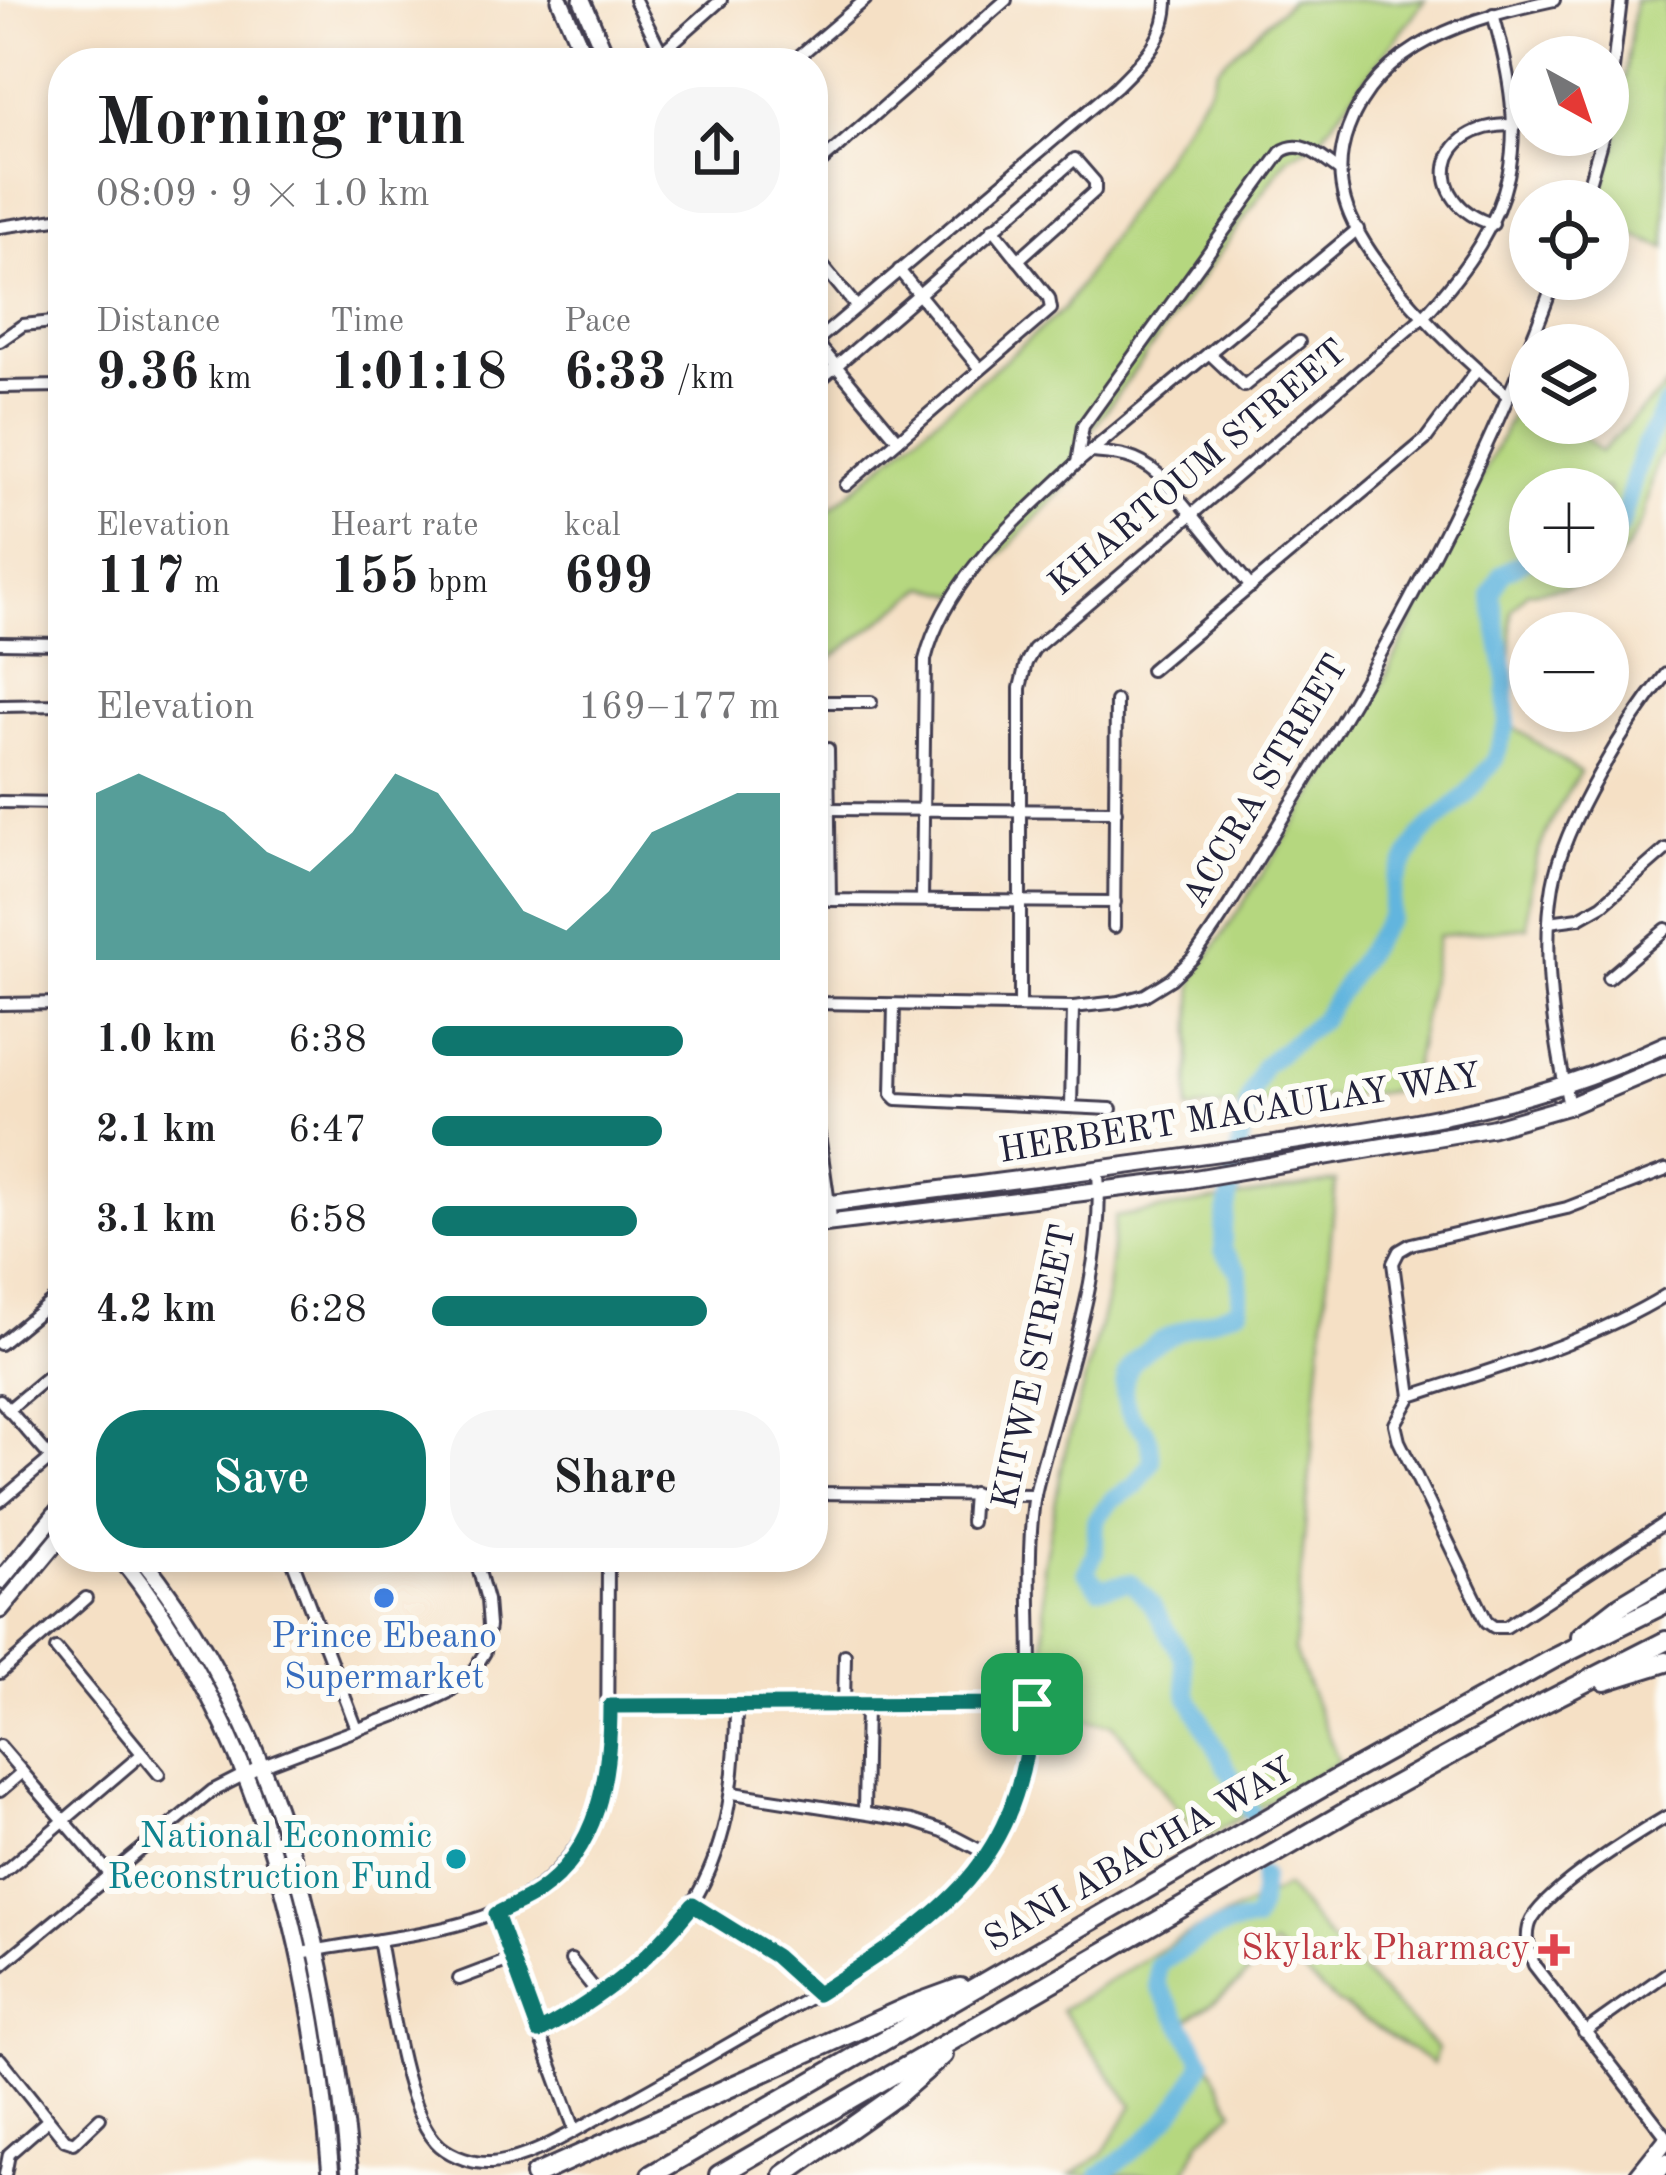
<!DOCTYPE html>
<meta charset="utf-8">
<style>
body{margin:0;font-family:"Old Standard TT",serif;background:#f6f6f6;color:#202124;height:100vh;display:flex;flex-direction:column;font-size:45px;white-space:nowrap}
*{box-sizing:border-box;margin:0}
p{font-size:39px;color:#757577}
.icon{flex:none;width:66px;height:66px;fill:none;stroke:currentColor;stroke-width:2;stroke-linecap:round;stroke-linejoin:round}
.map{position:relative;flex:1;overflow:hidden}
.sheet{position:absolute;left:48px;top:48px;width:780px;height:1524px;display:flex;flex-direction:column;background:#fff;border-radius:48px;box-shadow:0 6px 18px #0003}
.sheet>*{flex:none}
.needle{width:78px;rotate:140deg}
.controls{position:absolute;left:1509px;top:36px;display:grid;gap:24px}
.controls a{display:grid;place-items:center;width:120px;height:120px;border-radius:50%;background:#fff;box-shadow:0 6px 18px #0003;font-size:60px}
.pin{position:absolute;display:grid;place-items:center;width:102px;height:102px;color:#fff;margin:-51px;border-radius:24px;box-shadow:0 6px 18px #0006}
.round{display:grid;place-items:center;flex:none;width:126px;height:126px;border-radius:48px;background:#f6f6f6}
.head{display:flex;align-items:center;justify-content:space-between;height:204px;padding:0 48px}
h1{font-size:66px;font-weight:800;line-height:90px}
.metrics{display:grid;grid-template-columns:repeat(3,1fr);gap:18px;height:204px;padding:12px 48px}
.metrics div{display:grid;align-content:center}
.metrics b{font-size:51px;font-weight:800}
.metrics small{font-size:33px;font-weight:400}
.metrics p{font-size:33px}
.chart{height:336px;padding:24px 48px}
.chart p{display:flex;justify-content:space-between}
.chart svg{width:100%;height:216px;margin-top:12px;fill:#0f766e;opacity:.7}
.primary-button{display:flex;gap:24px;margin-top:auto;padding:24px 48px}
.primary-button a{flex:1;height:138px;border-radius:48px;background:#0f766e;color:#fff;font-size:48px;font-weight:800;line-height:138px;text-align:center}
.primary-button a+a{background:#f6f6f6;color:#202124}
ul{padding:0 48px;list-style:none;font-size:39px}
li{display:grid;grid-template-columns:192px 144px 1fr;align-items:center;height:90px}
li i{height:30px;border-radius:15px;background:#0f766e}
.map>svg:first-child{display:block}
</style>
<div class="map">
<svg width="1666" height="2175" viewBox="0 0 1666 2175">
<rect width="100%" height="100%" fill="#fdfcf7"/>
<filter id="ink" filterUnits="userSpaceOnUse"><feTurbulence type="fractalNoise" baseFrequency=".00833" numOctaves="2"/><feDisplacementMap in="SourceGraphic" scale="24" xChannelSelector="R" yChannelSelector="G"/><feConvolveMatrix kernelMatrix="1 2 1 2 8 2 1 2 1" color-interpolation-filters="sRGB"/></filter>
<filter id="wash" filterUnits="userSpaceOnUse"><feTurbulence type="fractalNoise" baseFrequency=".004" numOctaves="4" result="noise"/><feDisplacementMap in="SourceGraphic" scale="48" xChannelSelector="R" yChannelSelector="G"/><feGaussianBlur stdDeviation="2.7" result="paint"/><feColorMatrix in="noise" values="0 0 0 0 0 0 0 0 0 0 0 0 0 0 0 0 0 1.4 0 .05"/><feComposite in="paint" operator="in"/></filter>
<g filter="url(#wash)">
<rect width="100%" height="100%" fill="#f5e0c5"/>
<!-- green -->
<g fill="#b5d77f" stroke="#6c7c5d" stroke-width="3" fill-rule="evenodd">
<path d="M1291 0H1425L1318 141 1288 158 1088 435 1077 475 962 596 926 587 813 672V524L1064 309 1210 86 1217 68Z"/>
<path d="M1635 0H1666V248L1608 226V201H1598L1616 146Z"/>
<path d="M1528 381 1530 423H1570L1600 452 1666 386V452L1657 460 1643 520 1626 550 1593 584 1527 592 1511 610 1512 726 1580 772C1546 826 1528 862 1528 927L1438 936 1410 1090 1188 1110 1194 979 1372 705ZM1530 489H1608V567H1530Z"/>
<path d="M1336 1181 1294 1651 1339 1762 1201 1840 1113 1724 1047 1715 1043 1567 1065 1451 1106 1303 1115 1217Z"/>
<path d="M1286 1887 1328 1938 1437 2049 1433 2064 1335 2001 1274 1946 1238 1984 1187 2020 1234 2111 1201 2139 1184 2175H1071L1103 2154 1133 2105 1061 2010 1180 1938Z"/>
</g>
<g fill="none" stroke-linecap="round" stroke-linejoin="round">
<!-- river -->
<g stroke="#62b5de" stroke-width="18">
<path d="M1608 542 1621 525 1642 451 1666 405"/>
<path d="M1558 567H1570"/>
<path d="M1251 1812 1187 1694 1183 1658 1151 1603 1131 1582 1099 1588 1086 1572 1095 1553 1096 1520 1112 1500 1135 1486 1152 1462C1151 1453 1151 1441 1147 1434 1142 1426 1132 1420 1129 1412 1101 1345 1200 1326 1240 1308V1273L1223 1250V1229L1249 1099 1263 1066 1321 1020 1389 917 1395 881 1421 835 1466 795 1495 759 1507 724 1506 675 1491 594 1502 573 1530 558"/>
<path d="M1100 2175C1145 2145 1183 2110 1203 2060L1158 1985V1966C1185 1947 1220 1920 1254 1922L1260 1906 1262 1876"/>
</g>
</g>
</g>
<g filter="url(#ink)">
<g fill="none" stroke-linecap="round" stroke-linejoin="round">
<defs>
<g id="street">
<path d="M635 0 667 63"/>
<path d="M661 53 721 0"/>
<path d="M791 63 865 0"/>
<path d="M1608 111 1621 0"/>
<path d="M813 169 1006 0"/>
<path d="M1584 201 1603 135"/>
<path d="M1493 224C1423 204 1431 122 1515 125"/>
<path d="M0 227 63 218"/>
<path d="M813 254 856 306"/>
<path d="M899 270 980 369"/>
<path d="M0 341 23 325 63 321"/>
<path d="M816 342 898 440"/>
<path d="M813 344 1117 86C1143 60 1167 38 1167 0"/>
<path d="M1209 353 1244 386 1299 342"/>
<path d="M813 386 1075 159 1095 182V191L1018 260"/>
<path d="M0 387 63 386"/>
<path d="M1508 396C1457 354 1363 265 1345 201 1338 177 1339 153 1348 129 1379 42 1472 18 1554 0"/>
<path d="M1090 452 1358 229"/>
<path d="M1077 463 1083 426 1281 152C1302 137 1321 158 1339 170"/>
<path d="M846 485 1051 309 1049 298 993 228"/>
<path d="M0 643 63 644"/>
<path d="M1151 670 1425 440 1477 370"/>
<path d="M813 702H871"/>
<path d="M59 705 60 644"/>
<path d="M0 706 63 705"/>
<path d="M828 749 830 900 1115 902"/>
<path d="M813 751 819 788 828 789"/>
<path d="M0 802 63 803"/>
<path d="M829 809 1116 811"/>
<path d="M922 900 925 660C946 577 1018 520 1077 463L1090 452C1118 454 1136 455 1158 474L1251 587"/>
<path d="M1549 922 1579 918 1602 905 1666 849"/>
<path d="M1114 927 1116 701"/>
<path d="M1608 978 1666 929"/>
<path d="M813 1003 1073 1007 1119 1002 1145 995 1171 979 1193 958C1226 914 1253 866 1282 819 1389 650 1486 467 1555 279"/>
<path d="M0 1004 63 1003"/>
<path d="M894 1005 892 1094 897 1099 1111 1109"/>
<path d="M1020 1006V688L1026 663 1034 649 1424 316C1518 214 1531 146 1493 14"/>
<path d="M1569 1106C1554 1036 1541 956 1553 885 1564 822 1626 724 1666 674"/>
<path d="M1071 1107 1073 1007"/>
<path d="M1666 1295C1589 1342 1496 1368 1411 1396L1395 1424 1399 1441 1487 1622 1494 1627H1506L1666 1522"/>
<path d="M0 1344 63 1292"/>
<path d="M1411 1396 1393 1263 1399 1251 1411 1244 1567 1208 1666 1170"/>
<path d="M0 1400 51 1458"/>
<path d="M8 1410 63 1364"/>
<path d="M813 1493 1035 1495"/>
<path d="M0 1501 63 1448"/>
<path d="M971 1522 973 1493"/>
<path d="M291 1557 357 1729"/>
<path d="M56 1649 159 1774"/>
<path d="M0 1673 86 1598"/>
<path d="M844 1705 845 1655"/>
<path d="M610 1706 1032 1704"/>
<path d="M0 1746 110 1874"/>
<path d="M0 1791 22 1772"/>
<path d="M733 1793 912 1821 943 1831 989 1855"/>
<path d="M864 1812 866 1705"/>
<path d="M1666 1817C1632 1837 1551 1887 1532 1919 1524 1934 1529 1950 1534 1965L1666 2136"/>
<path d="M0 1875 142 1754"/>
<path d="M693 1905 775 1956 817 1994"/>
<path d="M496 1914 575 2130"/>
<path d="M379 1940C389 1990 403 2114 440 2146 453 2157 474 2164 491 2163 530 2160 573 2131 607 2113 663 2083 718 2050 773 2019 817 1993 864 1968 905 1938 936 1916 967 1888 988 1856 1057 1749 1018 1619 1034 1500 1038 1477 1046 1453 1052 1430 1075 1345 1104 1262 1098 1172"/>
<path d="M301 1953C438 1926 563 1937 607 1775L608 1557"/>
<path d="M571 1960 601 1997"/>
<path d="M0 1966 212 1791 263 1765 420 1706 447 1693 471 1675 485 1652 489 1626 487 1600 475 1557"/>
<path d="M459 1979 512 1959"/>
<path d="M1584 2032 1666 1974"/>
<path d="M539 2033C687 1948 736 1878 736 1706"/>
<path d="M0 2059 65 2140 74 2143 100 2118"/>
<path d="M5 2175 9 2154 48 2120"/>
</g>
<g id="secondary">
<path d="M560 0 587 63"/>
<path d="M582 0 609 63"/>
<path d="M813 1110 828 1214"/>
<path d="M813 1206C968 1185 1123 1168 1277 1144 1421 1122 1531 1107 1666 1044"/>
<path d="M813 1225 1186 1180 1492 1128 1569 1106 1666 1065"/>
<path d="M120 1557C261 1734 313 1953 331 2175"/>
<path d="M141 1557C282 1735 329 1953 350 2175"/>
<path d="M0 1581 63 1505"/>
<path d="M0 1610 63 1534"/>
<path d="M1638 2175 1666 2140"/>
<path d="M1656 2175 1666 2162"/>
</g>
<g id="highway">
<path d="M1581 1636 1621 1605 1666 1578"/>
<path d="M1605 1681 1666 1662"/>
<path d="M535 2175 908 2007 960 1988"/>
<path d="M651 2175 1333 1781 1553 1659 1666 1603"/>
<path d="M719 2175 1350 1810 1544 1703 1666 1641"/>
<path d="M784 2175 897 2095 943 2055"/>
</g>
</defs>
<!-- street casing -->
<use href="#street" stroke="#423e50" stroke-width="16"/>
<!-- secondary casing -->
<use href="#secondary" stroke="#423e50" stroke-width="21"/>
<!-- highway casing -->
<use href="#highway" stroke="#423e50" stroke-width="24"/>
<!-- street -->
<use href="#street" stroke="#fff" stroke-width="10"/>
<!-- secondary -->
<use href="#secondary" stroke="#fff" stroke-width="15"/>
<!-- highway -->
<use href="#highway" stroke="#fff" stroke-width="18"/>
</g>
</g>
<g fill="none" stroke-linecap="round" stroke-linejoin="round" filter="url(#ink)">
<defs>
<path id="route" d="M1032 1704C1021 1865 943 1915 817 1994L775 1956 693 1905C646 1963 604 1996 539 2032L496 1914C509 1907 525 1901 538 1892 599 1850 610 1775 610 1706Z"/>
</defs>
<!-- route casing -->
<use href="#route" stroke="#fff" stroke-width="24"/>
<!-- route -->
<use href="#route" stroke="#0f766e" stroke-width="15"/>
</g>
<!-- markers -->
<circle fill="#3f7fe0" stroke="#fdfcf7" stroke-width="4.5" cx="384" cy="1598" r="12"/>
<circle fill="#0f9aa8" stroke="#fdfcf7" stroke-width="4.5" cx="456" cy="1859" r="12"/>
<path fill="#e0444e" stroke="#fdfcf7" stroke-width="4.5" d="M1548 1932h12v12h12v12h-12v12h-12v-12h-12v-12h12z"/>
<g text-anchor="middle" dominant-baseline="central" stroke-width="12" stroke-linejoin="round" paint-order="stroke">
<!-- street labels -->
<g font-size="36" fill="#22223b" stroke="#fdfcf7">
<text transform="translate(1199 469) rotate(-40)">KHARTOUM STREET</text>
<text transform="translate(1267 782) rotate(-59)">ACCRA STREET</text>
<text transform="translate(1240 1115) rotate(-9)">HERBERT MACAULAY WAY</text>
<text transform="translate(1036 1367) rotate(-78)">KITWE STREET</text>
<text transform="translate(1140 1856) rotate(-30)">SANI ABACHA WAY</text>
</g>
<!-- shop labels -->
<g font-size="36" fill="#366cbe" stroke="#fdfcf7">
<text x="384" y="1638">Prince Ebeano<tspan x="384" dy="41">Supermarket</tspan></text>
</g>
<!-- culture labels -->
<g font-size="36" fill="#0d838f" stroke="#fdfcf7" text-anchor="end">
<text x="432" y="1838">National Economic<tspan x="432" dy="41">Reconstruction Fund</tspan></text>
</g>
<!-- health labels -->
<g font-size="36" fill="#be3a42" stroke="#fdfcf7" text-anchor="end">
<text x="1530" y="1950">Skylark Pharmacy</text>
</g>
</g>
</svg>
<div class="controls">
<a><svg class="needle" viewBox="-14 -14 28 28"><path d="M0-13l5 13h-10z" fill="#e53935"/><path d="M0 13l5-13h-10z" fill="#757577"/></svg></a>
<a><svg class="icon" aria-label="locate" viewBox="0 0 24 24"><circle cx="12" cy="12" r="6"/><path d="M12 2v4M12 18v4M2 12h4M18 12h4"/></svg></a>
<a><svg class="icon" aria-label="layers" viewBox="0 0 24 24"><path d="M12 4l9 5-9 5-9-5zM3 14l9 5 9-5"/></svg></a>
<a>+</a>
<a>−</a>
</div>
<div class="pin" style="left:1032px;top:1704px;background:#1e9e55"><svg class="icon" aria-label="arrive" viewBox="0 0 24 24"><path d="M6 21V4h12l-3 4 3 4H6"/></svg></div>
<section class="sheet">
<div class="head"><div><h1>Morning run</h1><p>08:09 · 9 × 1.0 km</p></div><a class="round"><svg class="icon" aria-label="share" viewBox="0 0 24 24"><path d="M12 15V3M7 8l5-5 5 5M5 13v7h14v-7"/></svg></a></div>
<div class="metrics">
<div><p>Distance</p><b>9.36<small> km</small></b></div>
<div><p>Time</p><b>1:01:18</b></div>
<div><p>Pace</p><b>6:33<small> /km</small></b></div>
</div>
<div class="metrics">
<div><p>Elevation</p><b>117<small> m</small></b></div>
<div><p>Heart rate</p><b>155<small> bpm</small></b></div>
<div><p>kcal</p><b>699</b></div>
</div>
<div class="chart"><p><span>Elevation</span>169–177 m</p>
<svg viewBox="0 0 160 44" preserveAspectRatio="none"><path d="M0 44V10L10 6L20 10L30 14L40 22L50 26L60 18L70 6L80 10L90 22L100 34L110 38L120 30L130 18L140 14L150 10L160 10V44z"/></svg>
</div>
<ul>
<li><b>1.0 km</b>6:38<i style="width:72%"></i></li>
<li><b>2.1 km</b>6:47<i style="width:66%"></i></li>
<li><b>3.1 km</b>6:58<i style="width:59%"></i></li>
<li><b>4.2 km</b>6:28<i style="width:79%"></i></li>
</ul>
<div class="primary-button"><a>Save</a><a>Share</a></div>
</section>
</div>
